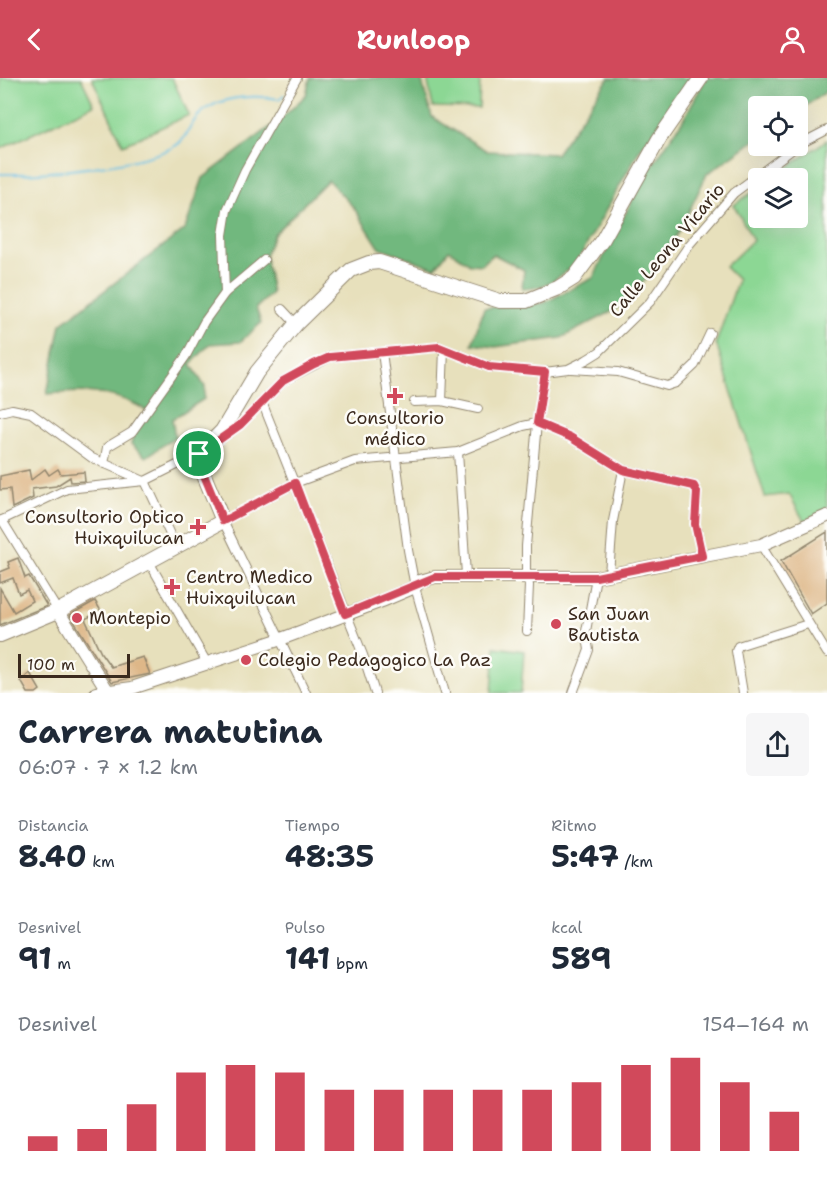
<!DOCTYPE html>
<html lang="es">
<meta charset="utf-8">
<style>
body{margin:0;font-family:"Shantell Sans",sans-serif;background:#f6f6f7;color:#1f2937;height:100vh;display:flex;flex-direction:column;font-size:22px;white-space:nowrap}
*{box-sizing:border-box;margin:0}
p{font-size:20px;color:#747a83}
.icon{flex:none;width:33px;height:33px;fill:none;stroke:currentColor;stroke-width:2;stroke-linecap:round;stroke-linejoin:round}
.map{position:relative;height:615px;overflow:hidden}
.details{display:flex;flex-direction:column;background:#fff;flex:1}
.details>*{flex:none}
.controls{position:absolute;left:748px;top:18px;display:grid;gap:12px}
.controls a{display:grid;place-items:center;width:60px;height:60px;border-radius:6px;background:#fff;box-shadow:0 6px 24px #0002;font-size:30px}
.scale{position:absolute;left:18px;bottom:15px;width:112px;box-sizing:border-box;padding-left:6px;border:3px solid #3b2a1e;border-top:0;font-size:16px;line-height:21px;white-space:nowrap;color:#3b2a1e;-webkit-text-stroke:4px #fdfcf7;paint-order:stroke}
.pin{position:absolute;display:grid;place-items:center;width:51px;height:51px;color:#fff;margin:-26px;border:3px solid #fff;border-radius:50%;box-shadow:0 2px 6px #0007}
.round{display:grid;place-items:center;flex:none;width:63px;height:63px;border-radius:6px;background:#f6f6f7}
.headline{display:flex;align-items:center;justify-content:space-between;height:102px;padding:0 18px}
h1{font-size:33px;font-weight:700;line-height:45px}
.stats{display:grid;grid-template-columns:repeat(3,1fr);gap:9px;height:102px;padding:6px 18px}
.stats div{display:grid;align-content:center}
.stats b{font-size:30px;font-weight:700}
.stats small{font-size:16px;font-weight:400}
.stats p{font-size:16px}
.chart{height:168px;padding:12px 18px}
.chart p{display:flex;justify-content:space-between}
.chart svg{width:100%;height:108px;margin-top:6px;stroke:#d1495b;stroke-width:6}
header{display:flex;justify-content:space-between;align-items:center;height:78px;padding:0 18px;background:#d1495b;color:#fff;font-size:27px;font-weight:700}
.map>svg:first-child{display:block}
</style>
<header><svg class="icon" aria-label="back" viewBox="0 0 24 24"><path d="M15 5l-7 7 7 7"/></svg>Runloop<svg class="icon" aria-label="person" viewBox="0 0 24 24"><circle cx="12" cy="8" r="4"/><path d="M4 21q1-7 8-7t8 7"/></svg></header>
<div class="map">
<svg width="827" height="615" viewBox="0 0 827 615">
<rect width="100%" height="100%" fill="#fdfcf7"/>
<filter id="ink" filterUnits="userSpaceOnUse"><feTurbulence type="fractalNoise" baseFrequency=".0167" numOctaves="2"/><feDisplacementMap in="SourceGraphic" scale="12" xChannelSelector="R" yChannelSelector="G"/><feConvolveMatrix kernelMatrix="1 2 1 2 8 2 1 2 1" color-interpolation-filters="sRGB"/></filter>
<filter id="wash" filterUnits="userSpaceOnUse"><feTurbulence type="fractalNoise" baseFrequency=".008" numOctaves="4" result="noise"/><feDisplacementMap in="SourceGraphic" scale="24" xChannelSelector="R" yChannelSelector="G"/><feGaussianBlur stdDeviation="1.35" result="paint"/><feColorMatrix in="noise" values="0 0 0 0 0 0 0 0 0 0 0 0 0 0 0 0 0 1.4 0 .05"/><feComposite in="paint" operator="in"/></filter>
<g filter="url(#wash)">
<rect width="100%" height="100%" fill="#e7e0bc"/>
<!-- green -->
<g fill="#8cd794" stroke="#648059" stroke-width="1.5">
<path d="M0 0H81L94 27 0 71Z"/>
<path d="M92 0H172L189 37 123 67Z"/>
<path d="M427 0H480L479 30 433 29Z"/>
<path d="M827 62V431L804 443 789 416 765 419 716 265 738 202 725 189 753 162 734 127 759 110V140H798V100H772Z"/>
<path d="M495 569 524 573 521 615H492Z"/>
</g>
<!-- forest -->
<g fill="#71b87e" stroke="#56714e" stroke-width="1.5">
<path d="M310 0H421L432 39 487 73 556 76 609 0H694L639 73 576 186C561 198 543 213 522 210L524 192 493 176 482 187 470 186 449 172 435 190 379 169 354 130 328 102 274 156 265 177 272 215 256 230 261 245 240 264 210 266 191 286 205 309 204 321 172 341 175 359 146 379 131 366 134 356 149 334C115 313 86 312 47 316L61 246 185 151 203 100 282 40 306 17Z"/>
<path d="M706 0H827V13L798 33V28H759V59L707 96 682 148 653 194 615 232 561 260 495 269 472 266 484 230 544 225 593 200 644 99 683 42Z"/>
</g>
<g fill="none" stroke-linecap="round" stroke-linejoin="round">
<!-- stream -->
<path stroke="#68c1e5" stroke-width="2" d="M0 96C38 97 144 87 175 68 185 63 190 48 197 39 216 18 253 16 279 21L284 17"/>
</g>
<g id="blocks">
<!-- building -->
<g fill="#deb788">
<path d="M45 391 49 397 58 391 61 396 84 394 85 403 71 404 70 399 56 408 32 411 33 420 12 430 10 411 0 412V398L29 392 31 402Z"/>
<path d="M827 454V525L811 536 781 483Z"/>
<path d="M18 480 25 500 29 498 47 528 0 547V510L14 534 32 523 27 512 19 516 13 500 0 505V494L10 490 8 484Z"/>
<path d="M95 523 101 533 85 541 101 575 111 589 143 579 150 596 112 604 70 537Z"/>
<path d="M30 595 40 612 36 615H28L21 603Z"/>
</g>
</g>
</g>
<g filter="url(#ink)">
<use href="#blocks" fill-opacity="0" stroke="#91856d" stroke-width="1.5"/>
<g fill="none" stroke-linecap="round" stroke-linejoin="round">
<defs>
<g id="minor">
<path d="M798 67 827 52"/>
<path d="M225 215 264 182"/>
<path d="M282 231 296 246"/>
<path d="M382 274 408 472 415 509 445 615"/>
<path d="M571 291 618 294 667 308 676 305 695 287 710 255"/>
<path d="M442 323 444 271"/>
<path d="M262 324 363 577 375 615"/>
<path d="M414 324 442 323 478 331"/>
<path d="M0 334 12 331 31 335 92 380 144 403"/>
<path d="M221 361 240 347 283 303 330 279 439 269 489 289 545 294 568 291 586 282 599 274 650 224 689 167 734 115 797 68"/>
<path d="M458 374 466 497"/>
<path d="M104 386 107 369 132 354 186 278 204 244 225 215 223 157 227 132 245 92 297 0"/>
<path d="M145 403 175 467"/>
<path d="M2 442 58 533"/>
<path d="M0 443 67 411 145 403 201 375"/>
<path d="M761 467 827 575"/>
<path d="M148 482 207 585"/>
<path d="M609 496 613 443 623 392"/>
<path d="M527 553 529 507 526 493V468L537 345 545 294"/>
<path d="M306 615 223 443 295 405 355 383 458 374 523 348 537 345 570 359 623 392 694 408 697 414 695 446 702 478"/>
<path d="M573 615 589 572 586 553 596 499"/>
<path d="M743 615 736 573 738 568 808 546"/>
</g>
<g id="secondary">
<path d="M58 533 109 615"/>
<path d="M96 615 132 610 281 561 382 523 415 509 420 503 435 499H596L761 467 827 438"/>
</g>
<path id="primary" d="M0 557 58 533 223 443 199 385V376L222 353 257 294 296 246 351 192 369 185 379 184 500 223H526L558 210 574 200 603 161 659 61 701 0"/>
</defs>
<!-- minor casing -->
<use href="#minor" stroke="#91856d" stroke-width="10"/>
<!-- secondary casing -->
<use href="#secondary" stroke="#91856d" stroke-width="14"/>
<!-- primary casing -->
<use href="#primary" stroke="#91856d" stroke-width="16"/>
<!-- minor -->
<use href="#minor" stroke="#fff" stroke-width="8"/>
<!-- secondary -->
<use href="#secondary" stroke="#fff" stroke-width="12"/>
<!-- primary -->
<use href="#primary" stroke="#fff" stroke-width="14"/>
</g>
</g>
<g fill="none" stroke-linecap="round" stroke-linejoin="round" filter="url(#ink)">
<defs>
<path id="route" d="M439 269 489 289 545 294 537 345 570 359 623 392 694 408 697 414 695 446 702 478 596 499H435L345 536 295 405 223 443 199 385V376L240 347 283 303 314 286 330 279Z"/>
</defs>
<!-- route casing -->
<use href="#route" stroke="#fff" stroke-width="12"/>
<!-- route -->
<use href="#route" stroke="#d1495b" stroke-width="8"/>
</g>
<!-- markers -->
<g fill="#d1495b" stroke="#fdfcf7" stroke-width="2">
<path d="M392 309h6v6h6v6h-6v6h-6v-6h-6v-6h6z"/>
<path d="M195 440h6v6h6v6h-6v6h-6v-6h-6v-6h6z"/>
<path d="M169 500h6v6h6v6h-6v6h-6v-6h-6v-6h6z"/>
<circle cx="77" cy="540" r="6"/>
<circle cx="556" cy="546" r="6"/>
<circle cx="246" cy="582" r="6"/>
</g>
<g text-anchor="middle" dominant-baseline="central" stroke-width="5" stroke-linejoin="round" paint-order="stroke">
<!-- street labels -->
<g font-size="18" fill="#3b2a1e" stroke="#fdfcf7">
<text transform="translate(667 172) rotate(-50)">Calle Leona Vicario</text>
</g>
<!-- poi labels -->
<g font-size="18" fill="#3b2a1e" stroke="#fdfcf7" text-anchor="start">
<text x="395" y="340" text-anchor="middle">Consultorio<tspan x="395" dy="21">médico</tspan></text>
<text x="184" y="439" text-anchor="end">Consultorio Optico<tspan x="184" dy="21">Huixquilucan</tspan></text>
<text x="186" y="499">Centro Medico<tspan x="186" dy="21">Huixquilucan</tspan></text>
<text x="568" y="536">San Juan<tspan x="568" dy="21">Bautista</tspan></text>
<text x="89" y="540">Montepio</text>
<text x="258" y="582">Colegio Pedagogico La Paz</text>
</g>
</g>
</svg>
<div class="controls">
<a><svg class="icon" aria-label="locate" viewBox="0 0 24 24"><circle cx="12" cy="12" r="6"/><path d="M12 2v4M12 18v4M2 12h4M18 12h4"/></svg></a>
<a><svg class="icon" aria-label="layers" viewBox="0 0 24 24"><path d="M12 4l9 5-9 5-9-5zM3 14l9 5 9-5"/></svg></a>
</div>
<div class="scale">100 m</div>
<div class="pin" style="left:199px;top:376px;background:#1e9e55"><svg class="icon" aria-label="arrive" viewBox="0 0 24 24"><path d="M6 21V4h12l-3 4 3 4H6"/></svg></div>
</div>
<section class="details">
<div class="headline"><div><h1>Carrera matutina</h1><p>06:07 · 7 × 1.2 km</p></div><a class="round"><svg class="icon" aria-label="share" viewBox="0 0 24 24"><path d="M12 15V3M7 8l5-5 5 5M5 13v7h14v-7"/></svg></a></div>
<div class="stats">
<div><p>Distancia</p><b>8.40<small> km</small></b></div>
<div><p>Tiempo</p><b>48:35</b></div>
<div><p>Ritmo</p><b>5:47<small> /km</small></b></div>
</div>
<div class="stats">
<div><p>Desnivel</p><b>91<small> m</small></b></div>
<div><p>Pulso</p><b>141<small> bpm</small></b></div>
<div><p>kcal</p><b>589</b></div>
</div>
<div class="chart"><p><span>Desnivel</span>154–164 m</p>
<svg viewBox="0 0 160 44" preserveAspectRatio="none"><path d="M5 44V38M15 44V35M25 44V25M35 44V12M45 44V9M55 44V12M65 44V19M75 44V19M85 44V19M95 44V19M105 44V19M115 44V16M125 44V9M135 44V6M145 44V16M155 44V28"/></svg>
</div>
</section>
